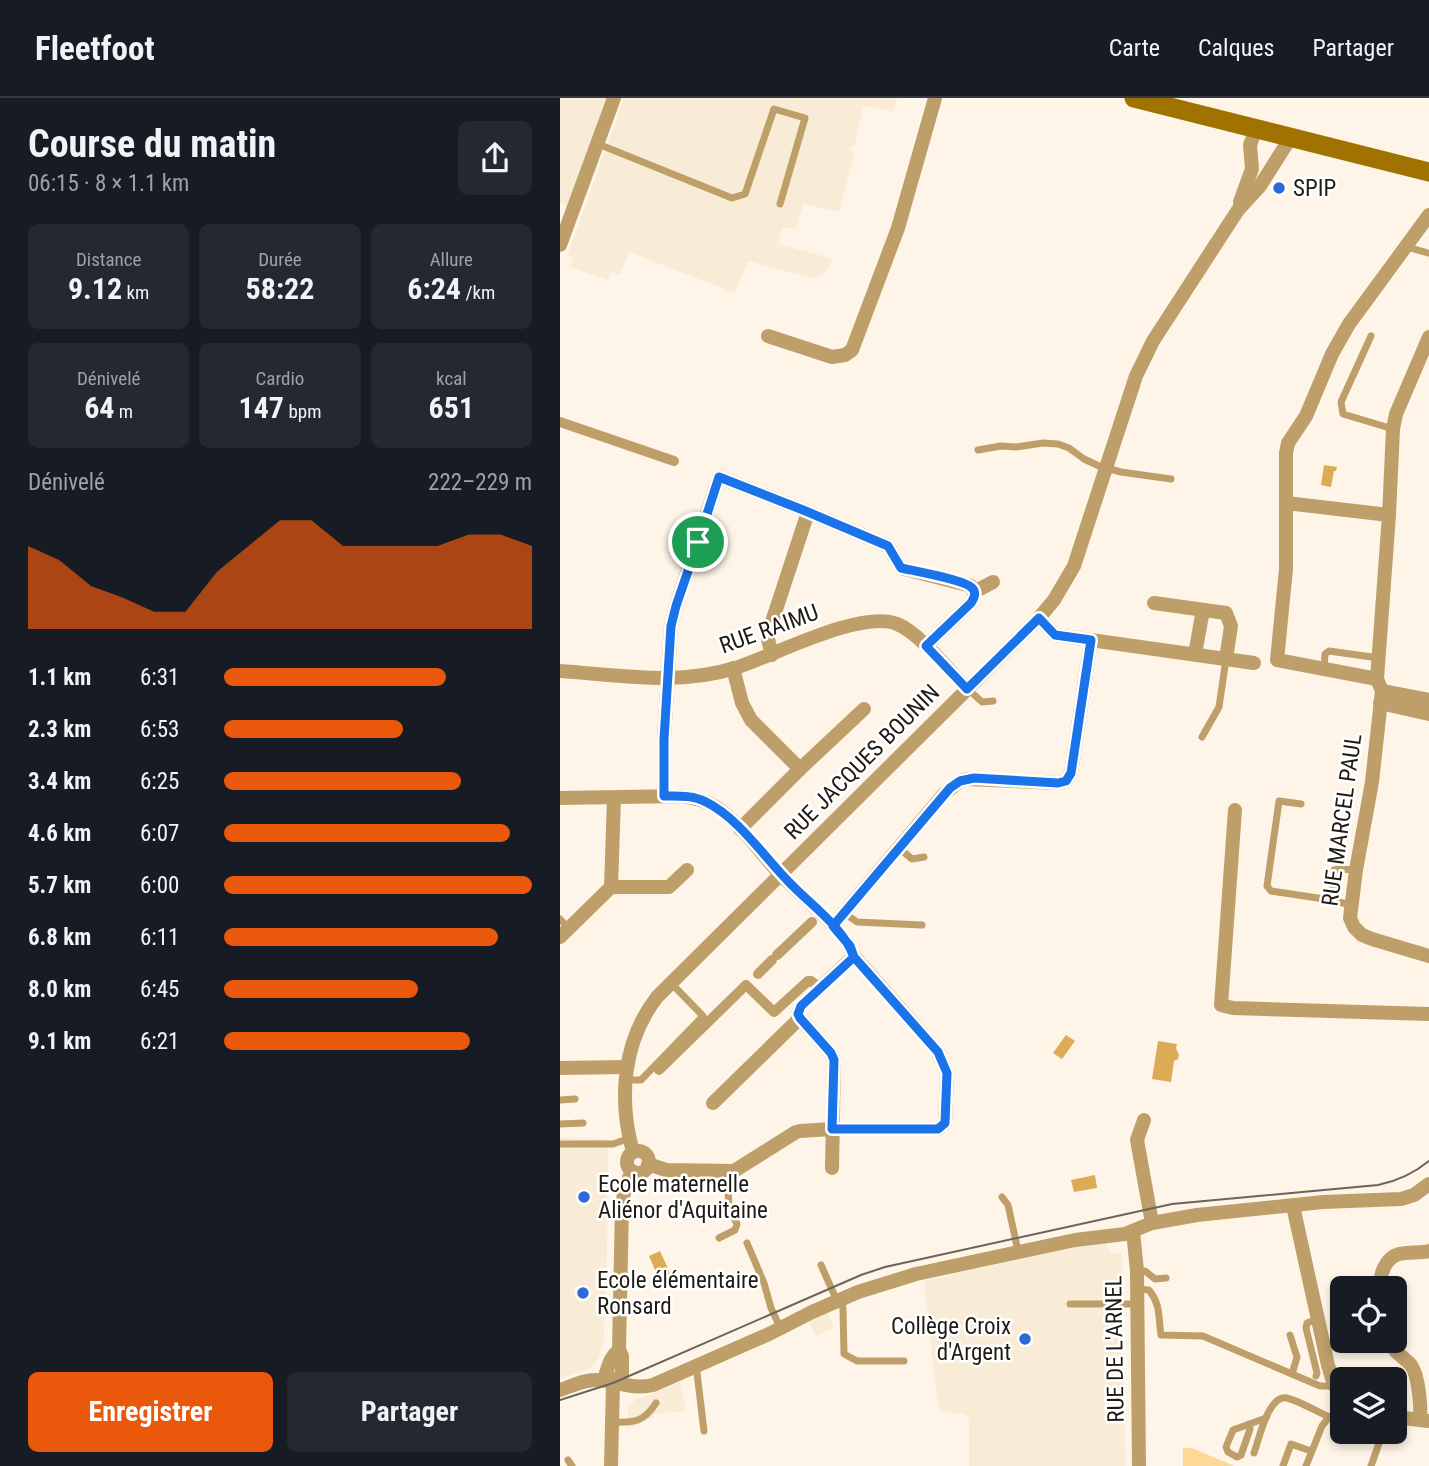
<!DOCTYPE html>
<html lang="fr">
<meta charset="utf-8">
<style>
body{margin:0;font-family:"Roboto Condensed",sans-serif;background:#242831;color:#f1f3f6;height:100vh;display:flex;flex-direction:column;font-size:26px;white-space:nowrap}
*{box-sizing:border-box;margin:0}
p{font-size:23px;color:#9ea1a6}
.icon{flex:none;width:38px;height:38px;fill:none;stroke:currentColor;stroke-width:2;stroke-linecap:round;stroke-linejoin:round}
.map{position:relative;flex:1;overflow:hidden}
.side{display:flex;flex-direction:column;background:#171b24;width:560px}
.side>*{flex:none}
.tools{position:absolute;left:770px;top:1178px;display:grid;gap:14px}
.tools a{display:grid;place-items:center;width:77px;height:77px;border-radius:10px;background:#171b24;box-shadow:0 4px 10px #0003;font-size:35px}
.pin{position:absolute;display:grid;place-items:center;width:60px;height:60px;color:#fff;margin:-30px;border:4px solid #fff;border-radius:50%;box-shadow:0 2px 7px #0007}
.round{display:grid;place-items:center;flex:none;width:74px;height:74px;border-radius:10px;background:#242831}
.headline{display:flex;align-items:center;justify-content:space-between;height:119px;padding:0 28px}
h1{font-size:38px;font-weight:700;line-height:52px}
.stats{display:grid;grid-template-columns:repeat(3,1fr);gap:10px;height:119px;padding:7px 28px}
.stats div{display:grid;align-content:center;border-radius:10px;background:#242831;text-align:center}
.stats b{font-size:30px;font-weight:700}
.stats small{font-size:19px;font-weight:400}
.stats p{font-size:19px}
.chart{height:196px;padding:14px 28px}
.chart p{display:flex;justify-content:space-between}
.chart svg{width:100%;height:126px;margin-top:7px;fill:#ea580c;opacity:.7}
.cta{display:flex;gap:14px;margin-top:auto;padding:14px 28px}
.cta a{flex:1;height:80px;border-radius:10px;background:#ea580c;color:#fff;font-size:28px;font-weight:700;line-height:80px;text-align:center}
.cta a+a{background:#242831;color:#f1f3f6}
ul{padding:0 28px;list-style:none;font-size:23px}
li{display:grid;grid-template-columns:112px 84px 1fr;align-items:center;height:52px}
li i{height:18px;border-radius:9px;background:#ea580c}
header{display:flex;align-items:center;gap:42px;box-sizing:border-box;height:98px;padding:0 35px;background:#171b24;border-bottom:2px solid #363941}
header strong{font-size:33px}
nav{display:flex;gap:38px;margin-inline-start:auto;font-size:24px}
main{display:flex;flex:1;min-height:0}
.map>svg:first-child{display:block}
</style>
<header>
<strong>Fleetfoot</strong>
<nav><a>Carte</a><a>Calques</a><a>Partager</a></nav>
</header>
<main>
<section class="side">
<div class="headline"><div><h1>Course du matin</h1><p>06:15 · 8 × 1.1 km</p></div><a class="round"><svg class="icon" aria-label="share" viewBox="0 0 24 24"><path d="M12 15V3M7 8l5-5 5 5M5 13v7h14v-7"/></svg></a></div>
<div class="stats">
<div><p>Distance</p><b>9.12<small> km</small></b></div>
<div><p>Durée</p><b>58:22</b></div>
<div><p>Allure</p><b>6:24<small> /km</small></b></div>
</div>
<div class="stats">
<div><p>Dénivelé</p><b>64<small> m</small></b></div>
<div><p>Cardio</p><b>147<small> bpm</small></b></div>
<div><p>kcal</p><b>651</b></div>
</div>
<div class="chart"><p><span>Dénivelé</span>222–229 m</p>
<svg viewBox="0 0 160 44" preserveAspectRatio="none"><path d="M0 44V15L10 20L20 29L30 33L40 38L50 38L60 24L70 15L80 6L90 6L100 15L110 15L120 15L130 15L140 11L150 11L160 15V44z"/></svg>
</div>
<ul>
<li><b>1.1 km</b>6:31<i style="width:72%"></i></li>
<li><b>2.3 km</b>6:53<i style="width:58%"></i></li>
<li><b>3.4 km</b>6:25<i style="width:77%"></i></li>
<li><b>4.6 km</b>6:07<i style="width:93%"></i></li>
<li><b>5.7 km</b>6:00<i style="width:100%"></i></li>
<li><b>6.8 km</b>6:11<i style="width:89%"></i></li>
<li><b>8.0 km</b>6:45<i style="width:63%"></i></li>
<li><b>9.1 km</b>6:21<i style="width:80%"></i></li>
</ul>
<div class="cta"><a>Enregistrer</a><a>Partager</a></div>
</section>
<div class="map">
<svg width="869" height="1368" viewBox="0 0 869 1368">
<rect width="100%" height="100%" fill="#fef5e8"/>
<!-- built -->
<g fill="#f8ecd7">
<path d="M0 0H48L8 108 0 105Z"/>
<path d="M64 0H337L334 14 303 8 294 50 291 49 290 52 295 54 279 114 243 106 236 131 223 130 218 146 273 161 269 170 264 176 252 180 188 163 175 195 69 154 60 177 51 173 48 182 10 169 13 160 7 158Z"/>
<path d="M0 1040 48 1041 47 1157 44 1240 42 1250 38 1262 31 1270 0 1281Z"/>
<path d="M545 1145 551 1155H562V1196L559 1200 561 1270 564 1274 565 1368H409V1320L405 1316 382 1314 378 1309 364 1183 517 1148Z"/>
<path d="M267 1215 274 1230 256 1238 249 1223Z"/>
<path d="M120 1284 126 1313 94 1316V1319L67 1331 68 1309 73 1304 78 1300H82Z"/>
</g>
<!-- green -->
<path fill="#fed896" d="M623 1350H632L674 1368H623Z"/>
<!-- water -->
<g fill="#dbab55">
<path d="M764 367 777 369 776 373H774L771 389 761 387Z"/>
<path d="M506 937 515 943 502 961 493 955Z"/>
<path d="M598 943 617 946 616 950 619 957 618 961 614 963 611 984 592 981Z"/>
<path d="M535 1077 537 1090 514 1094 511 1082Z"/>
<path d="M100 1153 111 1177 102 1181 104 1185 97 1188 95 1181 98 1179 89 1158Z"/>
</g>
<g fill="none" stroke-linecap="round" stroke-linejoin="round">
<!-- service -->
<g stroke="#be9f69" stroke-width="7">
<path d="M38 46 172 100 185 96 214 11 245 20 220 106"/>
<path d="M847 149 868 155"/>
<path d="M811 238 781 304 783 316 833 331"/>
<path d="M418 352 441 348 456 349 483 345 498 346 509 350 524 361 539 368 561 374 611 381"/>
<path d="M764 571 765 556 769 553 819 560"/>
<path d="M408 591 422 604 433 603"/>
<path d="M642 639 659 609 666 561"/>
<path d="M741 706 719 703 707 788 711 793 771 802 791 807"/>
<path d="M339 750 352 761 364 759"/>
<path d="M771 802 774 772 780 771 796 772"/>
<path d="M283 814 297 824 362 827"/>
<path d="M0 821 8 830"/>
<path d="M66 982H81L143 918 111 885"/>
<path d="M0 1002 15 1001"/>
<path d="M0 1026 23 1025"/>
<path d="M0 1046H53L70 1040"/>
<path d="M442 1099 448 1107 458 1153"/>
<path d="M159 1140 175 1132 177 1126 169 1109 167 1073"/>
<path d="M187 1145 204 1185 211 1210 220 1229"/>
<path d="M261 1167 277 1203"/>
<path d="M577 1173H585L595 1181 606 1180"/>
<path d="M577 1191 589 1192C601 1207 598 1218 601 1237L643 1238 760 1288H773"/>
<path d="M281 1202 283 1211 284 1256 297 1263H344"/>
<path d="M510 1206H577"/>
<path d="M730 1237 737 1259 732 1276"/>
<path d="M135 1269 137 1275 144 1333"/>
<path d="M756 1278 757 1275 746 1230 747 1225 758 1221"/>
<path d="M52 1324C74 1325 84 1324 96 1305"/>
<path d="M689 1326 690 1331 681 1357 677 1359 668 1354 666 1349 673 1332 706 1320"/>
<path d="M694 1355C699 1342 708 1296 727 1300 739 1303 756 1313 769 1319L774 1317 782 1307"/>
<path d="M8 1362 12 1368"/>
<path d="M723 1368 731 1346 751 1353"/>
<path d="M746 1368 762 1328 769 1319"/>
<path d="M811 1368 823 1334"/>
</g>
<!-- pedestrian -->
<g stroke="#be9f69" stroke-width="10">
<path d="M0 324 114 363"/>
<path d="M217 857 252 824"/>
<path d="M198 876 212 862"/>
<path d="M99 972 186 887 214 914 248 883H251L260 890"/>
</g>
<!-- minor -->
<g stroke="#be9f69" stroke-width="14">
<path d="M680 104 692 71 690 47 696 31"/>
<path d="M0 147 54 0"/>
<path d="M208 238 272 259 285 257 292 252 338 130 375 0"/>
<path d="M869 239 836 316 833 331 829 417 817 581 822 593 812 684 796 772 790 820 794 829 802 837 812 841 869 858"/>
<path d="M726 405 829 417"/>
<path d="M414 494 433 484"/>
<path d="M594 505 666 515 671 528 666 561"/>
<path d="M479 520 495 537 694 565"/>
<path d="M635 556 643 512"/>
<path d="M212 557 208 541V536L248 414"/>
<path d="M173 570 182 605 191 622 240 671"/>
<path d="M0 573C58 577 118 588 175 570 213 558 301 511 337 526 360 535 389 573 407 591"/>
<path d="M817 581 717 562 726 471V355L728 345 746 318 772 256 789 226 869 117"/>
<path d="M822 593 869 602"/>
<path d="M820 605 869 616"/>
<path d="M104 698V641L111 528 116 508 159 379 248 414 328 448 341 470 411 488C415 495 415 498 411 505L366 548"/>
<path d="M0 700 120 698C136 700 148 703 160 712 182 728 201 755 219 775 242 799 282 828 294 858L378 954 387 975 385 1025 378 1031H272L240 1033 236 1034 174 1073 106 1072 88 1066"/>
<path d="M675 712 661 907 673 910 869 916"/>
<path d="M180 731 240 671 304 611"/>
<path d="M51 789H109L127 772"/>
<path d="M273 828 384 696 400 683 408 681 498 685 506 683 511 675 531 542"/>
<path d="M0 839 51 789 54 700"/>
<path d="M0 970 66 969"/>
<path d="M153 1005 240 920"/>
<path d="M584 1022 577 1042 592 1125"/>
<circle cx="78" cy="1064" r="11"/>
<path d="M73 1054C58 1001 63 943 97 899L479 520 494 502 514 468 576 278 593 243 678 112 700 88 731 39"/>
<path d="M272 1070 274 962 271 955 240 920 238 916 241 908 294 858"/>
<path d="M733 1108 768 1267 774 1287 782 1298"/>
<path d="M573 1133 577 1173 579 1368"/>
<path d="M821 1190C819 1177 825 1160 839 1156 848 1154 860 1155 869 1153"/>
<path d="M830 1242C833 1255 843 1258 851 1267 859 1278 861 1309 860 1322"/>
<path d="M53 1285 62 1276V1258L59 1252 62 1108 65 1089 72 1073"/>
<path d="M0 1292C12 1288 25 1281 38 1282 58 1283 72 1292 93 1287L209 1236 252 1214 298 1194 356 1176 515 1142 565 1136 592 1125 637 1117 763 1104 841 1101 854 1097 869 1086"/>
<path d="M835 1319 868 1323"/>
<path d="M51 1368 53 1285 46 1275C49 1266 51 1258 59 1252"/>
</g>
<!-- secondary -->
<path stroke="#a07200" stroke-width="19" d="M574 0 869 74"/>
<!-- tram -->
<path stroke="#69645c" stroke-width="2" d="M0 1302 53 1285 301 1177 325 1169 612 1106 818 1087C838 1083 853 1076 869 1063"/>
</g>
<g fill="none" stroke-linecap="round" stroke-linejoin="round">
<defs>
<path id="route" d="M138 444 116 508 111 528 104 641V698C118 698 133 697 146 704 177 719 203 757 227 782 249 806 282 827 294 859L378 954 387 975 385 1025 378 1031H272L274 962 271 955 240 920 238 916 241 908 294 859 290 848 273 828 390 690 400 683 414 680 498 685 506 683 511 675 531 542 495 537 479 520 407 591 366 548 411 505C414 500 417 495 412 490 405 482 354 473 341 470L328 448 248 414 159 379 138 444"/>
</defs>
<!-- route casing -->
<use href="#route" stroke="#fff" stroke-width="14"/>
<!-- route -->
<use href="#route" stroke="#1a73e8" stroke-width="9"/>
</g>
<!-- markers -->
<g fill="#2c6ad7" stroke="#fff" stroke-width="2.5">
<circle cx="719" cy="90" r="7"/>
<circle cx="24" cy="1099" r="7"/>
<circle cx="23" cy="1195" r="7"/>
<circle cx="465" cy="1241" r="7"/>
</g>
<g text-anchor="middle" dominant-baseline="central" stroke-width="5" stroke-linejoin="round" paint-order="stroke">
<!-- poi labels -->
<g font-size="23" fill="#1e1b16" stroke="#fff" text-anchor="start">
<text x="733" y="90">SPIP</text>
<text x="38" y="1086">Ecole maternelle<tspan x="38" dy="26">Aliénor d'Aquitaine</tspan></text>
<text x="37" y="1182">Ecole élémentaire<tspan x="37" dy="26">Ronsard</tspan></text>
<text x="451" y="1228" text-anchor="end">Collège Croix<tspan x="451" dy="26">d'Argent</tspan></text>
</g>
<!-- street labels -->
<g font-size="23" fill="#1e1b16" stroke="#fff">
<text transform="translate(209 531) rotate(-20)">RUE RAIMU</text>
<text transform="translate(302 664) rotate(-45)">RUE JACQUES BOUNIN</text>
<text transform="translate(782 722) rotate(-82)">RUE MARCEL PAUL</text>
<text transform="translate(555 1251) rotate(-91)">RUE DE L'ARNEL</text>
</g>
</g>
</svg>
<div class="tools">
<a><svg class="icon" aria-label="locate" viewBox="0 0 24 24"><circle cx="12" cy="12" r="6"/><path d="M12 2v4M12 18v4M2 12h4M18 12h4"/></svg></a>
<a><svg class="icon" aria-label="layers" viewBox="0 0 24 24"><path d="M12 4l9 5-9 5-9-5zM3 14l9 5 9-5"/></svg></a>
</div>
<div class="pin" style="left:138px;top:444px;background:#1e9e55"><svg class="icon" aria-label="arrive" viewBox="0 0 24 24"><path d="M6 21V4h12l-3 4 3 4H6"/></svg></div>
</div>
</main>
